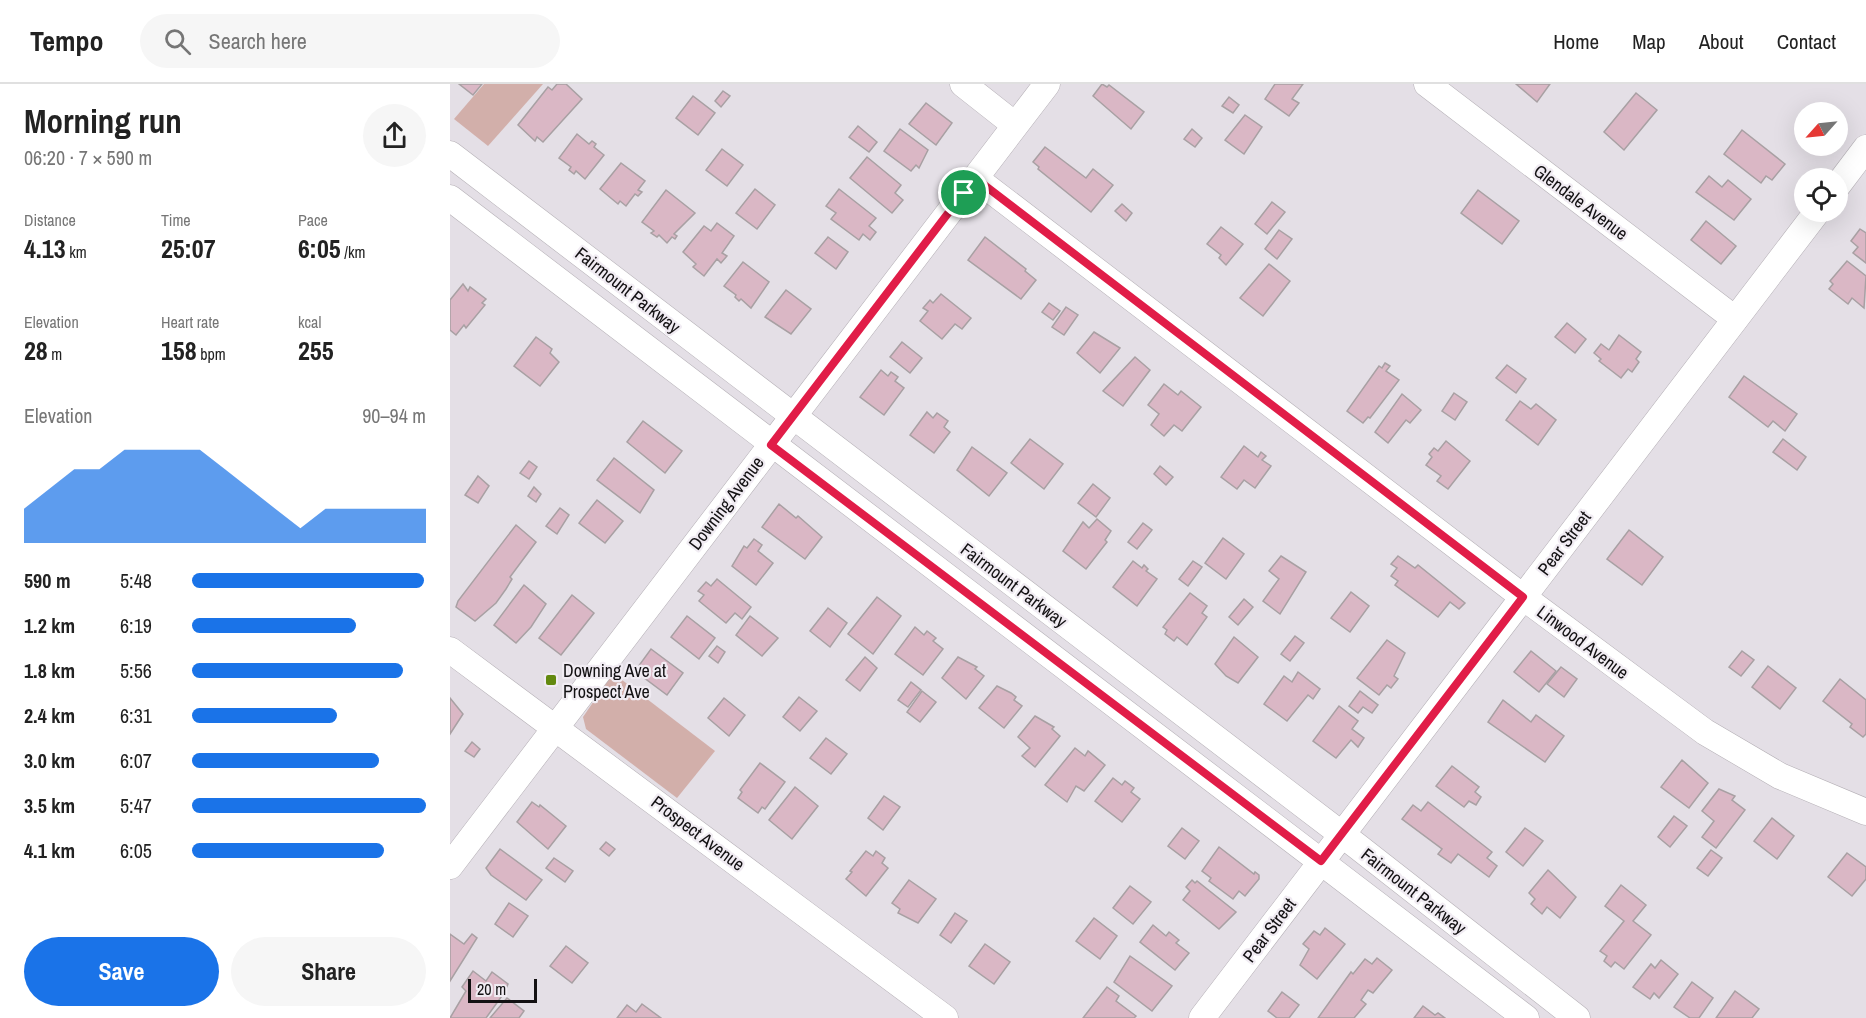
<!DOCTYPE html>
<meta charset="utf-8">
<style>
body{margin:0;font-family:"Archivo Narrow",sans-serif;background:#f6f6f6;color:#222;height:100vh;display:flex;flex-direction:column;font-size:22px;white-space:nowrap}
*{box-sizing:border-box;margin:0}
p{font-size:20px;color:#767676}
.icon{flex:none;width:33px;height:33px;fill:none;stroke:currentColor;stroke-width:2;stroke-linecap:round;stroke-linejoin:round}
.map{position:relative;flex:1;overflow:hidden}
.drawer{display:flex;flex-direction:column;background:#fff;width:450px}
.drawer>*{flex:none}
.needle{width:39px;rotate:243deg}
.buttons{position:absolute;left:1344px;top:18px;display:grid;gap:12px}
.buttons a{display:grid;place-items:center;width:54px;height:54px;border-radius:50%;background:#fff;box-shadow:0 6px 24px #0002;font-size:30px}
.scale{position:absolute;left:18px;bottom:15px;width:69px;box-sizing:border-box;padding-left:6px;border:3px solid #131113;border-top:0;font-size:16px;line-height:21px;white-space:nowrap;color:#131113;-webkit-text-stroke:4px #f1ecf3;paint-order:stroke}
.pin{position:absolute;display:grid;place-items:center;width:51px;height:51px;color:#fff;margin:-26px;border:3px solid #fff;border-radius:50%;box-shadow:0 2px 6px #0007}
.round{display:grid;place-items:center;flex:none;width:63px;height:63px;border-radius:32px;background:#f6f6f6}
.headline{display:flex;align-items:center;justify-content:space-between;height:102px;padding:0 24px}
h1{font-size:33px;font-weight:700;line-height:45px}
.metrics{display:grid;grid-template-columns:repeat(3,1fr);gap:9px;height:102px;padding:6px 24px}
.metrics div{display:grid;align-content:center}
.metrics b{font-size:26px;font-weight:700}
.metrics small{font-size:16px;font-weight:400}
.metrics p{font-size:16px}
.chart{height:168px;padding:12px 24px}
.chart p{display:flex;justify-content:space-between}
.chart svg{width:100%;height:108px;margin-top:6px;fill:#1a73e8;opacity:.7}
.button{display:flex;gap:12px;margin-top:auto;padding:12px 24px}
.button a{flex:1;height:69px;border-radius:36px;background:#1a73e8;color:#fff;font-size:24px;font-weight:700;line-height:69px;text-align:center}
.button a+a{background:#f6f6f6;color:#222}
ul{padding:0 24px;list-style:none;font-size:20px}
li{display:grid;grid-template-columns:96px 72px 1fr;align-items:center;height:45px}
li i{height:15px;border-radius:8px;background:#1a73e8}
header{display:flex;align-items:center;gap:36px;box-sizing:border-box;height:84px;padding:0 30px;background:#fff;border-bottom:2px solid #e0e0e0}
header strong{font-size:28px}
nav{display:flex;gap:33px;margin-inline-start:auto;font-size:21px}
.search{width:420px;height:54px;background:#f6f6f6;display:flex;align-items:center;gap:15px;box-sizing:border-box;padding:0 21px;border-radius:33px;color:#767676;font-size:22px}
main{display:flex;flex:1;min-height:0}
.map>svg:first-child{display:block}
</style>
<header>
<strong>Tempo</strong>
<div class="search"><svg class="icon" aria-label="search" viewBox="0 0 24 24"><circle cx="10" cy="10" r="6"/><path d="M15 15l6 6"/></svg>Search here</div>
<nav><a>Home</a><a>Map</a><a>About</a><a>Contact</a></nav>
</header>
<main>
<section class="drawer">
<div class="headline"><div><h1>Morning run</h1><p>06:20 · 7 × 590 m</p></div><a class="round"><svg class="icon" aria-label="share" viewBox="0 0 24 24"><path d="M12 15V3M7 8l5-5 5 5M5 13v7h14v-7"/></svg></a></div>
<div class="metrics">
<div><p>Distance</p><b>4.13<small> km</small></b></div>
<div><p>Time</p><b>25:07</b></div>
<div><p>Pace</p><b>6:05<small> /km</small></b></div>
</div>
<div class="metrics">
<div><p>Elevation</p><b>28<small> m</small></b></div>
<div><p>Heart rate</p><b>158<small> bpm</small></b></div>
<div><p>kcal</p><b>255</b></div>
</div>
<div class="chart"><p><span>Elevation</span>90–94 m</p>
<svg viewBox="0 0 160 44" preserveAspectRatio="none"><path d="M0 44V30L10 22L20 14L30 14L40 6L50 6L60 6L70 6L80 14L90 22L100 30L110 38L120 30L130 30L140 30L150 30L160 30V44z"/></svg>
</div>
<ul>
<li><b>590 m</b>5:48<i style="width:99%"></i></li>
<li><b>1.2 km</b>6:19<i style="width:70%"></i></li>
<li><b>1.8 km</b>5:56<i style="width:90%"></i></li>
<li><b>2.4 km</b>6:31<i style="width:62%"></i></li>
<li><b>3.0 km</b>6:07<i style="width:80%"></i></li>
<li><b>3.5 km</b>5:47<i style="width:100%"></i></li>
<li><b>4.1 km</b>6:05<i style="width:82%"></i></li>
</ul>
<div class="button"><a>Save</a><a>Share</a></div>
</section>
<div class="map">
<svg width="1416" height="934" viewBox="0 0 1416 934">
<rect width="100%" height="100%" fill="#e4dfe6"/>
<!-- green -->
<g fill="#d2afaa">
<path d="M34 0H93L38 62 4 35Z"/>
<path d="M163 589 265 667 227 714 136 645 133 633Z"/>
</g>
<!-- building -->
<g fill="#dab7c5" stroke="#a8a0a3" stroke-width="1.5">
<path d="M9 0H32L23 11Z"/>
<path d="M107 0H116L132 15 93 58 87 53 85 57 68 41 98 3 102 6Z"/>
<path d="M652 0 657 3 659 1 694 28 681 45 643 12Z"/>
<path d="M825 0H853L842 15 849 19 839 32 815 15Z"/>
<path d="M1066 0H1100L1087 18Z"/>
<path d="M273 7 280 12 271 23 265 17Z"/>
<path d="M1186 9 1207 26 1174 66 1154 48Z"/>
<path d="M243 12 265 29 248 51 226 34Z"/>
<path d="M779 13 789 21 783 29 772 22Z"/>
<path d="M476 19 502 39 486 61 459 40Z"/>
<path d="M795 31 812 43 794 70 775 56Z"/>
<path d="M408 42 427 58 419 68 399 53Z"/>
<path d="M450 45 478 66 469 84 466 81 461 87 434 67Z"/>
<path d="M742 45 752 54 745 63 734 55Z"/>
<path d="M1292 46 1335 80 1322 96 1316 92 1311 99 1274 70Z"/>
<path d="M127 50 139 60 142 57 146 60 144 63 154 71 135 95 126 87 124 90 119 86 121 83 109 74Z"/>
<path d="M595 63 636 94 643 85 663 101 641 128 588 85 589 83 583 78Z"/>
<path d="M272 65 293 81 277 102 256 86Z"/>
<path d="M417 73 451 101 445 109 453 116 442 129 400 94Z"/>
<path d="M171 79 195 97 188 106 192 108 188 112 185 110 176 122 170 117 168 120 150 105Z"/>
<path d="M1259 92 1272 103 1278 96 1301 115 1284 136 1246 108Z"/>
<path d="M305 105 325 121 307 145 286 129Z"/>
<path d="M389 105 426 134 419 142 426 148 420 156 413 150 409 156 381 135 386 129 376 122Z"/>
<path d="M216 106 245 129 224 150 227 152 225 155 222 153 217 159 209 151 207 153 201 149 204 147 192 138Z"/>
<path d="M1028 106 1069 137 1052 160 1011 129Z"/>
<path d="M822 118 835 128 817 150 805 140Z"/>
<path d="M672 120 682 129 676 137 665 127Z"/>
<path d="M1256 137 1286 162 1271 180 1241 156Z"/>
<path d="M267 139 284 152 272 169 277 172 271 179 267 175 254 192 243 183 246 180 233 168 254 142 261 147Z"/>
<path d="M771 143 793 160 776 181 769 174 771 171 757 160Z"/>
<path d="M1410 145 1416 149V179L1403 169 1408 163 1401 157Z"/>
<path d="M829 146 842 155 827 175 815 165Z"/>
<path d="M378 153 398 168 386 185 365 169Z"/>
<path d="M535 153 576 185 575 187 586 196 571 215 518 176Z"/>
<path d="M1397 177 1416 192 1414 224 1402 214 1398 220 1379 205 1383 200 1380 197Z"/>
<path d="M293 178 319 198 301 224 291 215 289 217 285 213 286 211 274 202Z"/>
<path d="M819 180 840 197 813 232 790 214Z"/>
<path d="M13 200 18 207 20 203 36 215 32 219 35 221 16 244 14 241 6 251 0 246V216Z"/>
<path d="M336 206 361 225 341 250 315 233Z"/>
<path d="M491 210 521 234 512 245 505 240 492 255 470 237 478 227 473 224 480 216 483 219Z"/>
<path d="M599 219 610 227 603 236 592 228Z"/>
<path d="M616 223 628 231 614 251 602 243Z"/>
<path d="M1117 239 1136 255 1125 269 1105 253Z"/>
<path d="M644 248 670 264 650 289 627 269Z"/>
<path d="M1169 251 1191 268 1186 275 1189 278 1182 288 1178 285 1171 294 1149 277 1151 275 1144 269 1151 260 1159 266Z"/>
<path d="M86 253 102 265 100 269 109 278 90 302 64 282Z"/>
<path d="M452 258 472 274 460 289 440 273Z"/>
<path d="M685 273 700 286 673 322 653 307Z"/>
<path d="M935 279 940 282 936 287 949 296 920 334 918 333 913 339 897 327 929 282 932 284Z"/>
<path d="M1057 281 1076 295 1066 309 1046 294Z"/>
<path d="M431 286 438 292 441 288 448 293 445 297 454 304 434 331 410 313Z"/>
<path d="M1294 292 1347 330 1335 347 1323 337 1318 343 1279 313Z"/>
<path d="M714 300 728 311 731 307 751 323 732 347 724 341 714 352 701 341 709 330 698 321Z"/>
<path d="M1004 309 1017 318 1005 336 992 327Z"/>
<path d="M952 310 971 326 960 339 956 336 938 359 925 348Z"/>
<path d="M1070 317 1081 325 1086 320 1106 336 1088 361 1056 336Z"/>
<path d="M477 328 483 334 487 329 498 337 494 343 500 348 484 369 460 351Z"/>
<path d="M193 337 232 367 215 389 177 358Z"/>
<path d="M580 355 613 380 594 405 561 379Z"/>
<path d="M1333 355 1356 373 1347 386 1323 368Z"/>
<path d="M996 357 1020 377 998 405 987 397 991 392 976 381 982 373 979 370 984 364 988 367Z"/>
<path d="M794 362 808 373 811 368 816 372 812 376 821 382 805 404 794 396 787 405 771 393Z"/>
<path d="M522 363 557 389 539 412 507 386Z"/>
<path d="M164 374 204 406 190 429 147 396Z"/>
<path d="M79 377 87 383 79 395 70 389Z"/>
<path d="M710 382 723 393 716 401 704 390Z"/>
<path d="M28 392 39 402 28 419 15 411Z"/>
<path d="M643 400 660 414 646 433 628 419Z"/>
<path d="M84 403 91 410 86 418 78 412Z"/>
<path d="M147 416 173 437 155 459 129 439Z"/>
<path d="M329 420 346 434 348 432 372 453 355 475 312 443Z"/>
<path d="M110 424 119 431 107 450 96 442Z"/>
<path d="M647 435 661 447 655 456 657 458 636 485 613 467 633 438 639 444Z"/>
<path d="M693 439 702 446 687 465 678 458Z"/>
<path d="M66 441 86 458 60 493 62 495 56 505 46 519 25 537 6 523 8 517Z"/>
<path d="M1179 446 1213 473 1192 501 1157 475Z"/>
<path d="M773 454 794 470 776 495 755 479Z"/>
<path d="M304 455 312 461 308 467 323 479 306 501 282 482 294 462 297 464Z"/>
<path d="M831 472 856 488 830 530 813 517 829 495 819 487Z"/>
<path d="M948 472 965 484 968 481 1015 519 1009 525 1000 518 988 533 945 501 948 497 941 492 947 484 941 480Z"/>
<path d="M683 477 692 484 694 481 698 485 696 487 707 495 687 522 663 503Z"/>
<path d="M743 477 752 483 738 502 729 495Z"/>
<path d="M267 495 301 523 292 535 285 529 276 539 249 517 254 511 248 507 256 498 261 502Z"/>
<path d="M74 501 96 520 81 543 66 559 44 541Z"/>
<path d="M901 508 919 522 900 548 881 534Z"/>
<path d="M740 509 757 522 752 529 757 533 737 561 727 553 724 557 715 550 717 546 713 543Z"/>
<path d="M122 511 144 529 111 571 89 554Z"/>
<path d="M427 513 451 532 423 570 398 550Z"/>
<path d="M794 515 803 523 788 541 779 533Z"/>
<path d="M378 524 397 539 380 563 360 547Z"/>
<path d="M237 532 265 554 249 575 221 553Z"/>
<path d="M300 532 328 554 312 572 286 551Z"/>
<path d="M465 543 474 551 477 547 486 554 483 557 493 565 473 591 445 570Z"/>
<path d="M845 552 854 559 840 577 831 570Z"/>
<path d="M784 553 808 573 788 599 776 592 765 580Z"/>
<path d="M937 556 955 569 944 592 948 595 941 604 937 601 929 611 907 594Z"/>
<path d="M267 562 275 568 268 579 259 572Z"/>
<path d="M201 565 233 589 217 611 185 587Z"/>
<path d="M1081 567 1106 587 1089 608 1064 588Z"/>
<path d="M1292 567 1304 576 1291 592 1279 583Z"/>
<path d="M415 573 427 584 410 607 396 596Z"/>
<path d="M508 573 527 583 525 585 534 592 516 615 492 594Z"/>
<path d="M1318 582 1346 604 1330 625 1302 603Z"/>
<path d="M1111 583 1127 595 1114 613 1097 600Z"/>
<path d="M848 588 870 605 863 615 858 611 837 637 814 620 834 592 842 598Z"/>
<path d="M1390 595 1416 616V650L1413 653 1400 643 1402 640 1373 617Z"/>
<path d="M461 598 471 606 458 623 448 616Z"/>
<path d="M547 602 561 609 566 613 564 616 572 622 554 644 529 624Z"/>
<path d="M472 607 486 618 470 638 457 628Z"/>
<path d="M910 607 928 621 922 629 913 623 908 629 899 622Z"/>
<path d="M349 613 367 627 350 647 333 633Z"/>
<path d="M0 614 13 630 0 650Z"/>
<path d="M274 614 295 631 279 652 258 634Z"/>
<path d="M1053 616 1081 638 1086 631 1114 652 1095 678 1038 638Z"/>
<path d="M889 622 908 637 902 645 914 654 908 663 901 656 886 674 863 657Z"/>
<path d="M585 632 604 643 602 645 610 652 585 683 572 672 580 664 568 653Z"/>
<path d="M376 654 397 670 381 690 360 674Z"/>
<path d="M22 658 30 665 24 673 15 667Z"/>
<path d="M625 664 635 672 638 667 655 681 634 707 626 702 617 718 595 701Z"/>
<path d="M1232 676 1258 699 1239 724 1211 703Z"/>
<path d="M310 679 335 698 315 725 312 723 308 729 288 714 292 708 290 706Z"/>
<path d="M1002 682 1029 703 1025 708 1031 713 1026 721 1019 717 1014 723 986 702Z"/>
<path d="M663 694 672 701 675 697 684 704 681 708 690 715 672 738 645 717Z"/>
<path d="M345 703 368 722 342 755 319 736Z"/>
<path d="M1269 705 1285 712 1282 716 1295 726 1266 764 1252 753 1264 737 1252 727Z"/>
<path d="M434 712 450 723 433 746 418 734Z"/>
<path d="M82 718 89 723 90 721 116 742 98 765 67 738Z"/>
<path d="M978 718 1042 768 1037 774 1047 782 1039 793 1008 770 1001 779 988 770 992 765 952 735 963 721 971 727Z"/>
<path d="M1224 732 1237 742 1220 763 1208 753Z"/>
<path d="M1322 734 1344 752 1327 775 1304 757Z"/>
<path d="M732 744 749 757 735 775 718 762Z"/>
<path d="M1075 744 1093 757 1073 782 1056 768Z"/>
<path d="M156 758 165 765 159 772 150 765Z"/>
<path d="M769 763 804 790 805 788 809 791V795L795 812 789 807 783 815 759 797 761 794 752 787Z"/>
<path d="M50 765 92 796 76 816 41 791 36 784Z"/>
<path d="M1261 766 1272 774 1258 792 1247 784Z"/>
<path d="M416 767 423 772 426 767 435 774 432 779 438 784 416 812 396 795 402 788 400 787Z"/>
<path d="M1397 769 1416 783V795L1402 812 1378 793Z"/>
<path d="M104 774 123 787 115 798 96 784Z"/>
<path d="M1098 786 1126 813 1110 834 1097 823 1092 830 1081 820 1085 815 1079 809Z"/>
<path d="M459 796 486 815 468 839 448 829 450 825 442 819Z"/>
<path d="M742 796 745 799 747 797 786 828 769 845 733 816 740 807 736 803Z"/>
<path d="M1171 801 1196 821 1183 837 1201 851 1174 885 1165 878 1161 883 1154 877 1157 872 1150 867 1174 837 1155 822Z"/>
<path d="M680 802 701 818 683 840 663 824Z"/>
<path d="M59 819 78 832 63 853 45 840Z"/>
<path d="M505 829 517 837 501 859 490 851Z"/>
<path d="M644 834 667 852 650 875 626 857Z"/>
<path d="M703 841 716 852 719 848 729 856 726 859 739 869 725 886 690 858Z"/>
<path d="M875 844 895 860 867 895 850 881 859 865 853 860 864 847 870 851Z"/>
<path d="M0 850 14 860 22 850 27 854 0 897Z"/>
<path d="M535 860 560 878 544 900 519 882Z"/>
<path d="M116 862 138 879 122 899 100 882Z"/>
<path d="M680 872 722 902 702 927 664 898Z"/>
<path d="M927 874 942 886 923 909 918 906 911 916 916 920 904 934H868L901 888 903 890 915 875 922 880Z"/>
<path d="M1211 876 1228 890 1209 914 1204 909 1200 915 1183 903 1201 880 1205 884Z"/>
<path d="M23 887 36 897 42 888 58 900 54 909 36 934H0L16 907 12 903Z"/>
<path d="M1242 898 1263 914 1249 934H1240L1224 923Z"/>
<path d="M657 903 669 912 666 917 686 932 684 934H633Z"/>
<path d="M1285 907 1309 925 1302 934H1266Z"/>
<path d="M832 908 849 921 839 934H827L818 927Z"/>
<path d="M57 914 74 927 69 934H40Z"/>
<path d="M192 920 211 934H167L177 921 186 928Z"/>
<path d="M973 922 985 931 988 929 995 934H964Z"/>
</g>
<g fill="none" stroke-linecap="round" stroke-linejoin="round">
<defs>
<g id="minor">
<path d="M513 0 565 41"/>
<path d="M977 0 1285 235"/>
<path d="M0 70 907 762 1127 934"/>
<path d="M525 94 1073 513 1255 648 1330 692 1416 728"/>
<path d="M1388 101 1416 64"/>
<path d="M0 114 1076 934"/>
<path d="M0 566 495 934"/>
<path d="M0 782 597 0"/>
<path d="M752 934 1367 128"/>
</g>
</defs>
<!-- minor casing -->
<use href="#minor" stroke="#b5b0b6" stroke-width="27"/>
<!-- minor -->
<use href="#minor" stroke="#fff" stroke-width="26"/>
</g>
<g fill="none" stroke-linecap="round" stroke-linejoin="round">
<defs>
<path id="route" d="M525 94 1073 513 871 777 321 361Z"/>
</defs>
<!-- route casing -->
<use href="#route" stroke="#fff" stroke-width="12"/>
<!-- route -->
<use href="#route" stroke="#e11d48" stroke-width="8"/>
</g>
<!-- markers -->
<rect fill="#63890f" stroke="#f1ecf3" stroke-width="2" x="95" y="590" width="12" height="12" rx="3"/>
<g text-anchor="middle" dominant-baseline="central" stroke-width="4.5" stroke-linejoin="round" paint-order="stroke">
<!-- street labels -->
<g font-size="18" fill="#131113" stroke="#f1ecf3">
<text transform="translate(1131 118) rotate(37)">Glendale Avenue</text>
<text transform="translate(178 206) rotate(38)">Fairmount Parkway</text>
<text transform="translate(276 419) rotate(-53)">Downing Avenue</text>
<text transform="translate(1114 459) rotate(-53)">Pear Street</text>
<text transform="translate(564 501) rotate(37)">Fairmount Parkway</text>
<text transform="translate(1133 558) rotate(37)">Linwood Avenue</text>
<text transform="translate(248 749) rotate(37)">Prospect Avenue</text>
<text transform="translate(964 807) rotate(38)">Fairmount Parkway</text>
<text transform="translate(819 846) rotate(-53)">Pear Street</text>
</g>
<!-- poi labels -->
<g font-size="18" fill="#131113" stroke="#f1ecf3" text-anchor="start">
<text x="113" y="586">Downing Ave at<tspan x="113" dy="21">Prospect Ave</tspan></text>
</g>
</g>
</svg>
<div class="buttons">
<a><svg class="needle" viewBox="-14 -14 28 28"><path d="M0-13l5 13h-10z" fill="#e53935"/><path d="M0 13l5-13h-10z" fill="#767676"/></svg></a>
<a><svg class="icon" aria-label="locate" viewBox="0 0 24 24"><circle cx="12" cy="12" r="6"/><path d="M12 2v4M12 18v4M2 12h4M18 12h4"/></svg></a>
</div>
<div class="scale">20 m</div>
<div class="pin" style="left:514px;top:109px;background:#1e9e55"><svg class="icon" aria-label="arrive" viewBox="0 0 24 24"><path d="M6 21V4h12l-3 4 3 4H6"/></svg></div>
</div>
</main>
